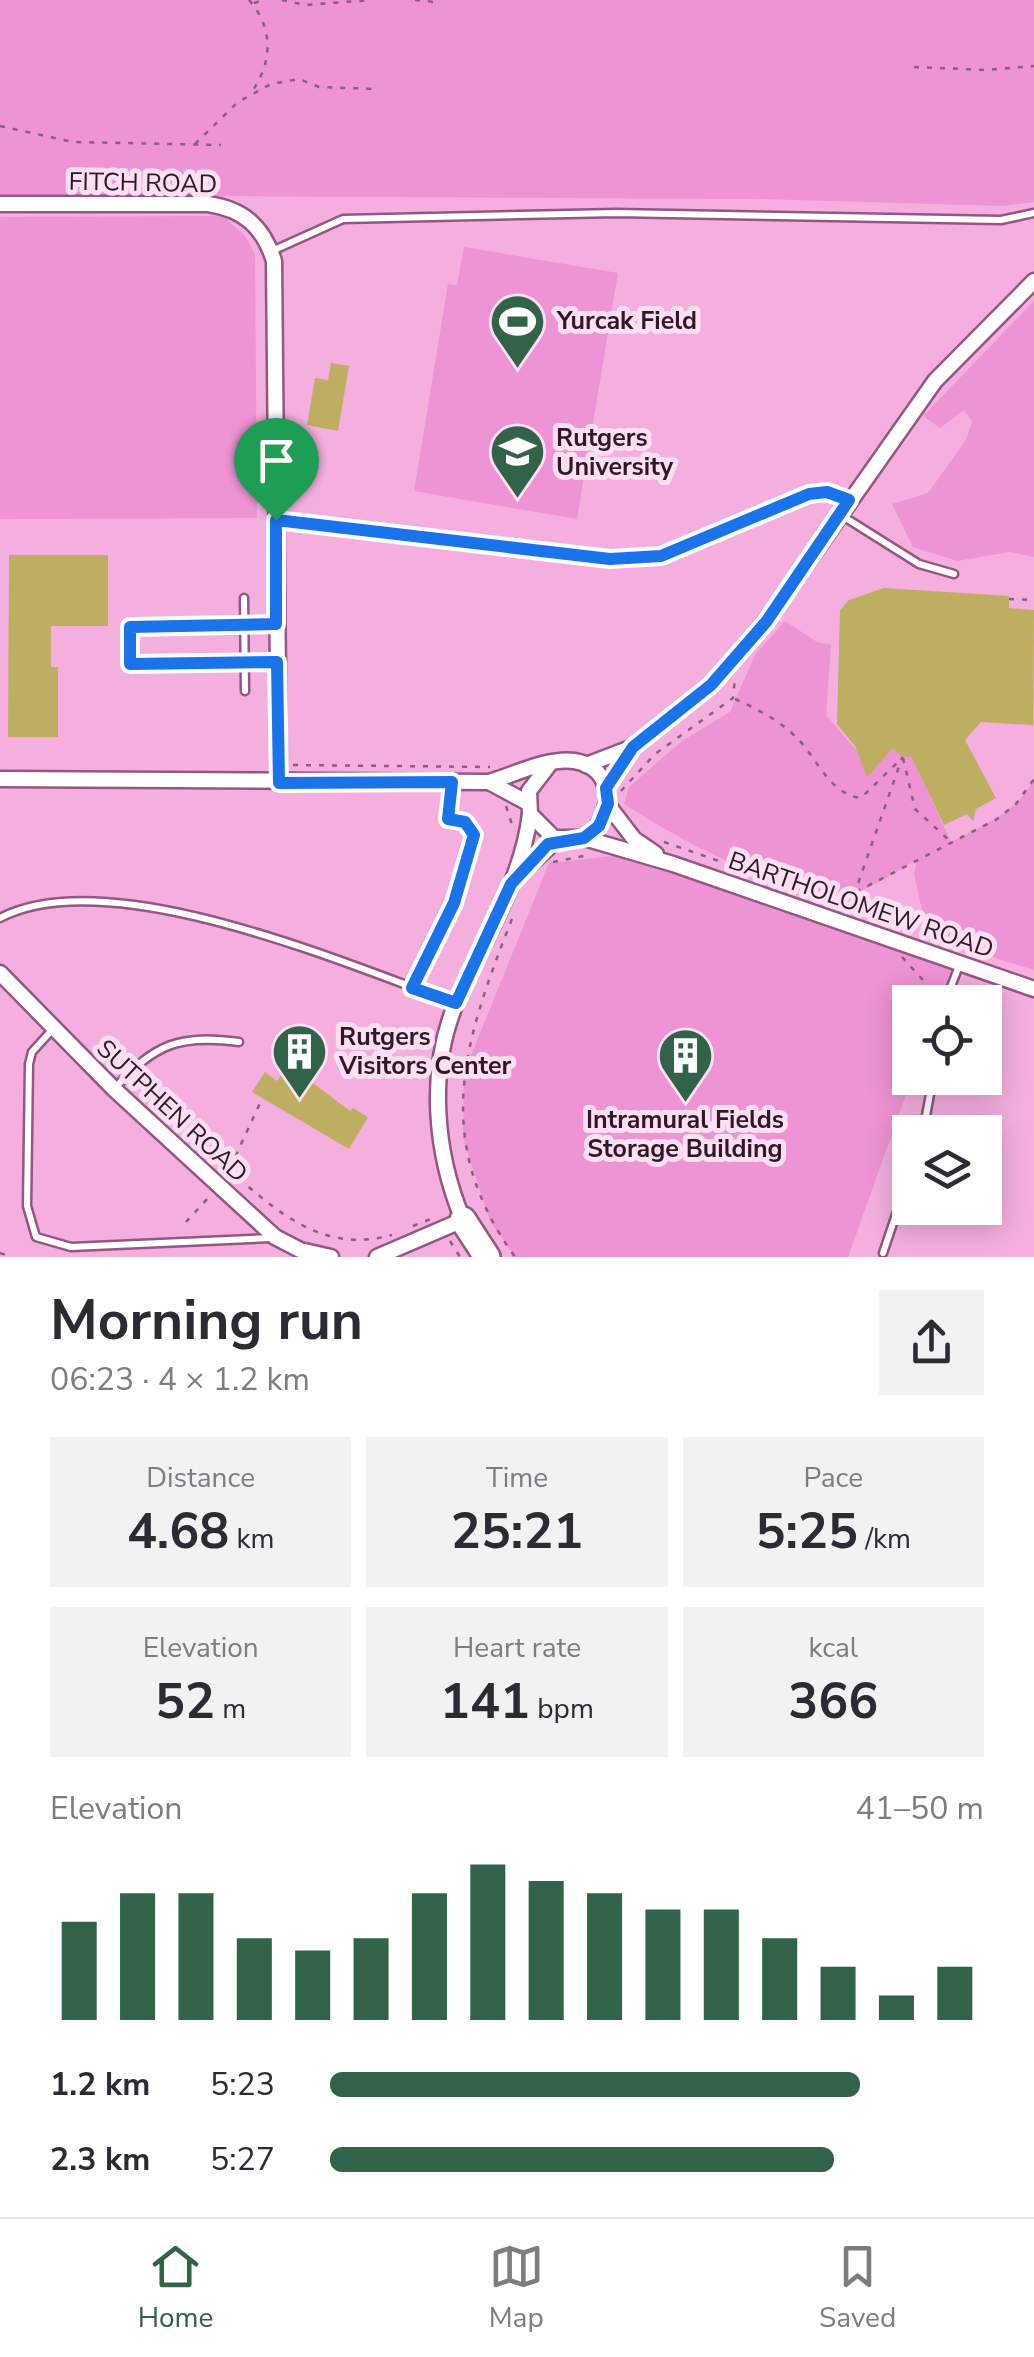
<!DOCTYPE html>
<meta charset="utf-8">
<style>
body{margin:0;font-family:"Nunito Sans",sans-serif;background:#f2f2f3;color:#2b2b33;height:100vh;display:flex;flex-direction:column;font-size:38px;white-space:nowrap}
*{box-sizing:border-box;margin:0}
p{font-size:32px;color:#7c7c81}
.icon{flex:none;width:55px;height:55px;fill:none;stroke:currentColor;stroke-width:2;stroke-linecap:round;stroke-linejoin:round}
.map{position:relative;height:1257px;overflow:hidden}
.details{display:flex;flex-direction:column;background:#fff;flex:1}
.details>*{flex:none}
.buttons{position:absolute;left:892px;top:985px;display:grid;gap:20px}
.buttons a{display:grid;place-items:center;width:110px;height:110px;border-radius:0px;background:#fff;box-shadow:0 5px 25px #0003;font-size:50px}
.pin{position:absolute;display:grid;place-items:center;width:85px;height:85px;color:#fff;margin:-102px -42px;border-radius:50% 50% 50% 0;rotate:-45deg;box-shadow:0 0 10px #0007}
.pin .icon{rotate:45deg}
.round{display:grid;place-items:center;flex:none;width:105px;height:105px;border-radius:0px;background:#f2f2f3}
.overview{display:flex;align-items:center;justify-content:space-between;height:170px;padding:0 50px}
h1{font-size:55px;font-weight:700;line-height:75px}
.metrics{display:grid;grid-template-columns:repeat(3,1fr);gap:15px;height:170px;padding:10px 50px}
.metrics div{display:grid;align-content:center;border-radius:0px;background:#f2f2f3;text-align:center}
.metrics b{font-size:50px;font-weight:700}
.metrics small{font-size:28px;font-weight:400}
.metrics p{font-size:28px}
.chart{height:280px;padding:20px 50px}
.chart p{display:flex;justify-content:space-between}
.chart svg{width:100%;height:180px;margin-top:10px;stroke:#306348;stroke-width:6}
ul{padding:0 50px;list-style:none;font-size:32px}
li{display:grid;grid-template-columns:160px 120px 1fr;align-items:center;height:75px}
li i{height:25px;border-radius:12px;background:#306348}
.dock{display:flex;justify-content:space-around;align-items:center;height:140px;border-top:2px solid #e1e1e2;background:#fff;font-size:28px;color:#7c7c81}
.dock a{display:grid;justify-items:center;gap:5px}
.dock .current{color:#306348}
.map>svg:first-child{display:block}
</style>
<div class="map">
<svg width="1034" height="1257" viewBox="0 0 1034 1257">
<rect width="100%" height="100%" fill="#f4afdf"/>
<!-- green -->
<g fill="#ee93d3">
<path d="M0 0H1034V202L1003 206 759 199 0 195Z"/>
<path d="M223 216 245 236 255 254 257 518 0 519V217Z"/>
<path d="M464 247 618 273 577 519 414 491 448 284 457 285Z"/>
<path d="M1034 301V557L1010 552 957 561 913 547 892 504 928 493 966 440 972 421 964 410 940 428 923 416Z"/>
<path d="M785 621 817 642 831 645 826 715 857 751 867 776 895 746 922 754 918 770 951 842C982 826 1018 812 1034 779V970L928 937 914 874 917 860C898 870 874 888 854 892 791 903 677 838 624 804L629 787 682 741 730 712 755 655Z"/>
<path d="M613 856 954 961 939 1002H910L912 1078 848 1257H515L490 1221 463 1138 464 1073 549 863Z"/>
</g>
<!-- building -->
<g fill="#bdae61">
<path d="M331 363 349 366 338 431 307 425 315 378 328 380Z"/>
<path d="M9 555H108V626H51V667H58V737H8Z"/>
<path d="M884 588 1009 596V608L1034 610 1033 725 981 722 965 740 996 798 976 809 973 821 967 814 944 825 911 756 902 757 893 748 867 777 855 746 837 724 840 610 849 600Z"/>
<path d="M289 1065 350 1111 353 1108 368 1117 349 1149 252 1092 265 1072 277 1081Z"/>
</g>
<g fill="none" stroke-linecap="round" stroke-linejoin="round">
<defs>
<g id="service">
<path d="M272 251 343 219 616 213 1001 220 1034 213"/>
<path d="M841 515 919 564 954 574"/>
<path d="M277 520 611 559 661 556 809 494 827 492 848 500"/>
<path d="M244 598 245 691"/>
<path d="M275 624 130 627V664L275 662"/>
<path d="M0 918C109 861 346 964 455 1003"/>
<path d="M412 988 454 903 474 835 465 823 448 819 452 785"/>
<path d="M945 1002 959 966"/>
<path d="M52 1030 32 1052 29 1064 27 1206 36 1237 71 1247 270 1238"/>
<path d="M115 1088C155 1044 179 1034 239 1042"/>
<path d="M923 1132 933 1078"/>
<path d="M883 1253 910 1173"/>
</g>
<g id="minor">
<path d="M0 204H208C243 209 263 226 274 261L279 783"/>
<path d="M586 765 633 747 711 685 766 621 935 381 1034 281"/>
<path d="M0 779 489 782C513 775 549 757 574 761 617 767 615 819 584 838H554L530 814 529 791 549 765"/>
<path d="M489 782 528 803"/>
<path d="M606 788 633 747"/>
<path d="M608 805 634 839 656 854"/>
<path d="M584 838 673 864 1034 989"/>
<path d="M518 875 558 839"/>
<path d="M0 973 114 1089 275 1237 300 1250 331 1257"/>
<path d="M377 1257 463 1220C435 1153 427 1070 457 1001 483 940 522 881 530 814"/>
</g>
<path id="motorway" d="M463 1220 487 1257"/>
</defs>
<!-- service casing -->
<use href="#service" stroke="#945682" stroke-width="11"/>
<!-- minor casing -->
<use href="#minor" stroke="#945682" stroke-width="19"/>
<!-- motorway casing -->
<use href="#motorway" stroke="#945682" stroke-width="30"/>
<!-- path -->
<g stroke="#8b5e7e" stroke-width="2.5" stroke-dasharray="5 8" stroke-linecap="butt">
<path d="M249 0C273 27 273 60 253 90"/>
<path d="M282 0 305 5 371 0"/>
<path d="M415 0 434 2"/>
<path d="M254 3 264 0"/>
<path d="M914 67 986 70 1034 66"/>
<path d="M0 126 73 142 221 145"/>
<path d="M195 144 238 102 271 84 299 79 319 87 377 89"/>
<path d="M1009 599 1034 600"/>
<path d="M735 699C757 709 779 720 797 738 817 758 829 794 861 798L903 757"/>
<path d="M903 758 915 809 951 842"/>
<path d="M293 765 490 767"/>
<path d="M621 791 655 754 733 698 735 678"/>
<path d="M506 806 514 831"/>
<path d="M664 842 809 892"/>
<path d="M553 862 589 855"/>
<path d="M856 892 997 819 1016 804 1034 779"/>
<path d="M854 895 902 758"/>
<path d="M512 919C463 1043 431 1140 515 1257"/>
<path d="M902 957 931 989"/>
<path d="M230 1168 261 1101"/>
<path d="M229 1170C278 1212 322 1254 392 1235"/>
<path d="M186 1222 209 1197"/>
<path d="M413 1226 436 1217"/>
<path d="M450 1241 460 1257"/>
<path d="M0 1253 12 1257"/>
</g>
<!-- service -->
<use href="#service" stroke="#fff" stroke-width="6"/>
<!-- minor -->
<use href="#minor" stroke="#fff" stroke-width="14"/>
<!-- motorway -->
<use href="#motorway" stroke="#fff" stroke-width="25"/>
</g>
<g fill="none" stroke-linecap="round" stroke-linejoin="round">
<defs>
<path id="route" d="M827 492 849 500 766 622 711 685 633 747 606 788 608 804 599 826 584 838 548 844 511 884 456 1003 412 988 454 903 474 835 465 822 448 819 452 782 279 783 277 662 130 664V627L276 624V520L610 559 661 556 809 494Z"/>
</defs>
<!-- route casing -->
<use href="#route" stroke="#fff" stroke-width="20"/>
<!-- route -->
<use href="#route" stroke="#1a73e8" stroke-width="12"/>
</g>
<!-- icons -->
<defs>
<symbol id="stadium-pin" viewBox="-11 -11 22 30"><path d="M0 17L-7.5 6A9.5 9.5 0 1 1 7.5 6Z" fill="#306348" stroke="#fcdff2"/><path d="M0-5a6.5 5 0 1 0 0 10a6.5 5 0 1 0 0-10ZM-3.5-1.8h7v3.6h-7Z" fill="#fff"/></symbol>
<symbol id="university-pin" viewBox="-11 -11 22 30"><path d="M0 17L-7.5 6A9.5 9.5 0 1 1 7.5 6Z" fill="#306348" stroke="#fcdff2"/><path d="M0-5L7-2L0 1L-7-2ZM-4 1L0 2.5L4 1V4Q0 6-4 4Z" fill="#fff"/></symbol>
<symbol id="building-pin" viewBox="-11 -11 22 30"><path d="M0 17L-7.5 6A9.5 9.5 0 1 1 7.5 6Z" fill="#306348" stroke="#fcdff2"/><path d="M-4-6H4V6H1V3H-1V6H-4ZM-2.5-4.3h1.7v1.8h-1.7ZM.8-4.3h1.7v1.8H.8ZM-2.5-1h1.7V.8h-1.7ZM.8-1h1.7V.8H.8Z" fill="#fff"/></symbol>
</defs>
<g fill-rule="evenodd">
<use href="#stadium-pin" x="486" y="290" width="63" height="86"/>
<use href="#university-pin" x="486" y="420" width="63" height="86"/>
<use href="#building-pin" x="268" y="1020" width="63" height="86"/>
<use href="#building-pin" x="654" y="1024" width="63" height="86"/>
</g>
<g text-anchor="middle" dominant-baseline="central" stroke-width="10" stroke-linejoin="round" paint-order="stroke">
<!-- street labels -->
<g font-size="25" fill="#301729" stroke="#fcdff2">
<text transform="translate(143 183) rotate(1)">FITCH ROAD</text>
<text transform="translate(861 905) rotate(19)">BARTHOLOMEW ROAD</text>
<text transform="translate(172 1111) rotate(43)">SUTPHEN ROAD</text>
</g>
<!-- poi labels -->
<g font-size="25" font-weight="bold" fill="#301729" stroke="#fcdff2" text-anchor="start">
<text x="557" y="321">Yurcak Field</text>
<text x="556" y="438">Rutgers<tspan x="556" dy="29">University</tspan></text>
<text x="339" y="1037">Rutgers<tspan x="339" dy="29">Visitors Center</tspan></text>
<text x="685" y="1120" text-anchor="middle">Intramural Fields<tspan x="685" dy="29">Storage Building</tspan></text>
</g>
</g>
</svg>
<div class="buttons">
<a><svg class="icon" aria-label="locate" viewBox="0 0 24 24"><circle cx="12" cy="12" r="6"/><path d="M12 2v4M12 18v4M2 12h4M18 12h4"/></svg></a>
<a><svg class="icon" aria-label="layers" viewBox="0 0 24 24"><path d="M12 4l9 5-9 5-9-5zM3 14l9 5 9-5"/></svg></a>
</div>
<div class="pin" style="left:276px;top:520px;background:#1e9e55"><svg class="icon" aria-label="arrive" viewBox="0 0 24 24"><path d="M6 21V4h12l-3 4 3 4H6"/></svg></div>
</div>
<section class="details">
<div class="overview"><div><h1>Morning run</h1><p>06:23 · 4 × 1.2 km</p></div><a class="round"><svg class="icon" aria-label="share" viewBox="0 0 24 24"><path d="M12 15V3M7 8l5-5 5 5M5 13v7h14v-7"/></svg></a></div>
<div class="metrics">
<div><p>Distance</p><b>4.68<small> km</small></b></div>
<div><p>Time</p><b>25:21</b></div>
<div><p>Pace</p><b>5:25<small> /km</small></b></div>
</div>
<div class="metrics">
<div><p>Elevation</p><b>52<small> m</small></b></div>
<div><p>Heart rate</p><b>141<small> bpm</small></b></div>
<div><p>kcal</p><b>366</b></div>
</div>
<div class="chart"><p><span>Elevation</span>41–50 m</p>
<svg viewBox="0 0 160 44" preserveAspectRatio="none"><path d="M5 44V20M15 44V13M25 44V13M35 44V24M45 44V27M55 44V24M65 44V13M75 44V6M85 44V10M95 44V13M105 44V17M115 44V17M125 44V24M135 44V31M145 44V38M155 44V31"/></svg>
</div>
<ul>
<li><b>1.2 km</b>5:23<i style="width:81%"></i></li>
<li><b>2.3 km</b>5:27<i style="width:77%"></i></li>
</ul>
</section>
<nav class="dock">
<a class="current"><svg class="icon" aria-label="home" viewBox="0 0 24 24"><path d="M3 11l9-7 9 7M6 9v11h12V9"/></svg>Home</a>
<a><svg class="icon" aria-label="map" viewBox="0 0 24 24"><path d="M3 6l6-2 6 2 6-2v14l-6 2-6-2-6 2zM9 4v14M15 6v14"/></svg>Map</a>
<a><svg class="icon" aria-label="saved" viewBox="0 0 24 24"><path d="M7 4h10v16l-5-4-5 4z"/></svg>Saved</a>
</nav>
